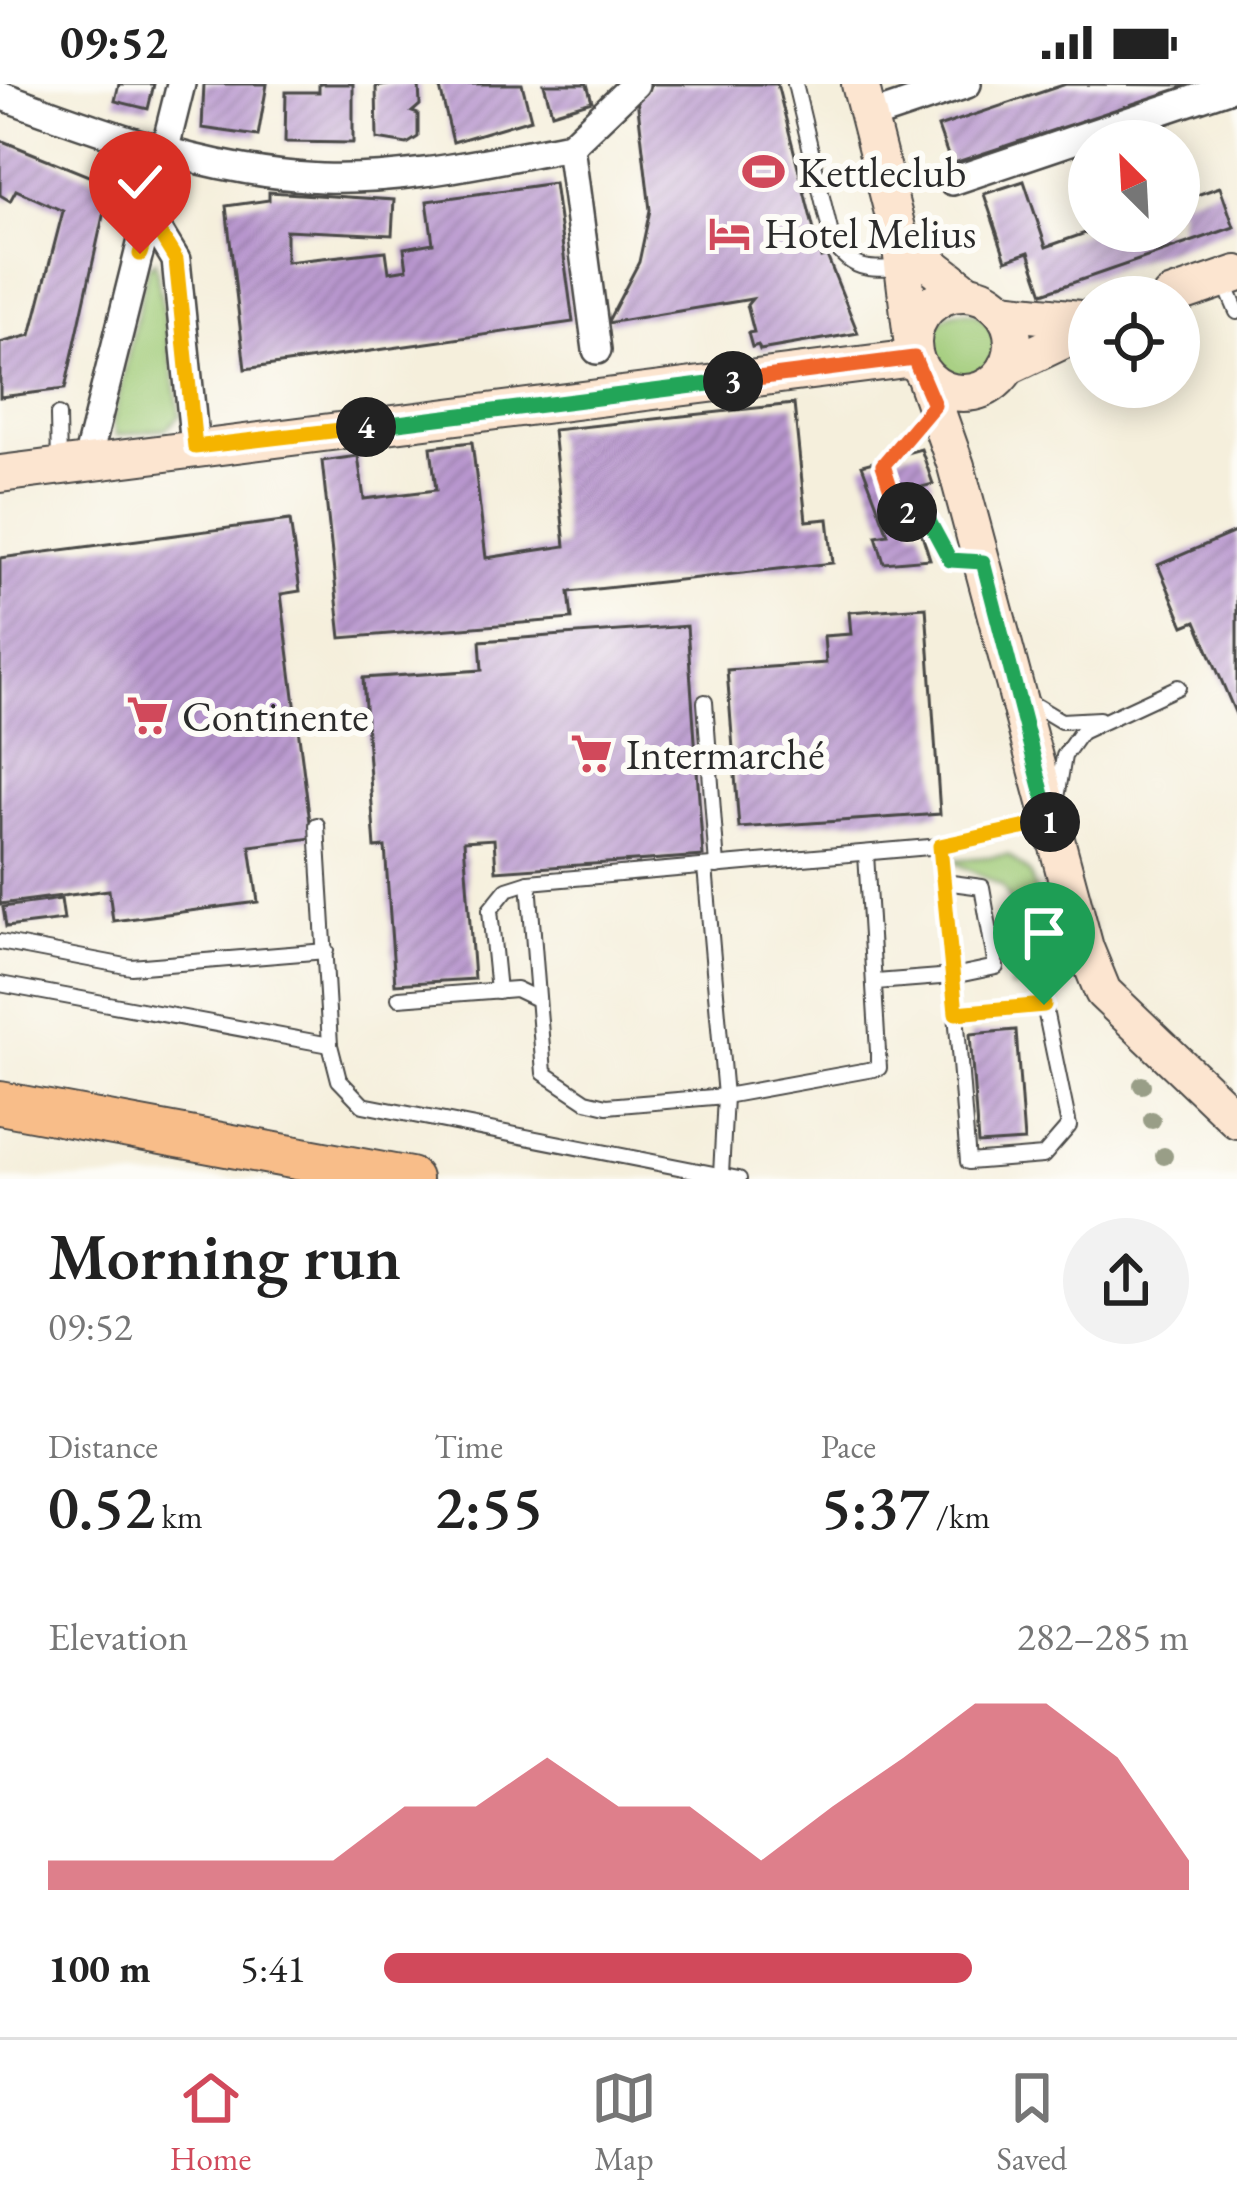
<!DOCTYPE html>
<meta charset="utf-8">
<style>
body{margin:0;font-family:"EB Garamond",serif;background:#f2f2f2;color:#222;height:100vh;display:flex;flex-direction:column;font-size:45px;white-space:nowrap}
*{box-sizing:border-box;margin:0}
p{font-size:39px;color:#767676}
.icon{flex:none;width:66px;height:66px;fill:none;stroke:currentColor;stroke-width:2;stroke-linecap:round;stroke-linejoin:round}
.map{position:relative;height:1095px;overflow:hidden}
.drawer{display:flex;flex-direction:column;background:#fff;flex:1}
.drawer>*{flex:none}
.needle{width:78px;rotate:336deg}
.fabs{position:absolute;left:1068px;top:36px;display:grid;gap:24px}
.fabs a{display:grid;place-items:center;width:132px;height:132px;border-radius:50%;background:#fff;box-shadow:0 6px 30px #0003;font-size:60px}
.pin{position:absolute;display:grid;place-items:center;width:102px;height:102px;color:#fff;margin:-123px -51px;border-radius:50% 50% 50% 0;rotate:-45deg;box-shadow:0 0 12px #0007}
.pin .icon{rotate:45deg}
.km{position:absolute;width:60px;height:60px;margin:-30px;border-radius:50%;background:#222;color:#fff;font-size:33px;line-height:60px;text-align:center}
.round{display:grid;place-items:center;flex:none;width:126px;height:126px;border-radius:63px;background:#f2f2f2}
.headline{display:flex;align-items:center;justify-content:space-between;height:204px;padding:0 48px}
h1{font-size:66px;font-weight:600;line-height:90px}
.metrics{display:grid;grid-template-columns:repeat(3,1fr);gap:18px;height:204px;padding:12px 48px}
.metrics div{display:grid;align-content:center}
.metrics b{font-size:60px;font-weight:600}
.metrics small{font-size:33px;font-weight:400}
.metrics p{font-size:33px}
.chart{height:336px;padding:24px 48px}
.chart p{display:flex;justify-content:space-between}
.chart svg{width:100%;height:216px;margin-top:12px;fill:#d1495b;opacity:.7}
ul{padding:0 48px;list-style:none;font-size:39px}
li{display:grid;grid-template-columns:192px 144px 1fr;align-items:center;height:90px}
li i{height:30px;border-radius:15px;background:#d1495b}
.status{display:flex;justify-content:space-between;align-items:center;height:84px;padding:0 60px;background:#fff;direction:ltr}
.status svg{height:33px;fill:currentColor}
.dock{display:flex;justify-content:space-around;align-items:center;height:168px;border-top:3px solid #e0e0e0;background:#fff;font-size:33px;color:#767676}
.dock a{display:grid;justify-items:center;gap:6px}
.dock .active{color:#d1495b}
.map>svg:first-child{display:block}
</style>
<div class="status"><b>09:52</b><svg viewBox="0 0 49 12"><path d="M0 12V9h3v3zM5 12V6h3v6zM10 12V3h3v9zM15 12V0h3v12zM26 1h20v11H26zM47 4h2v5h-2z"/></svg></div>
<div class="map">
<svg width="1237" height="1095" viewBox="0 0 1237 1095">
<defs>
<pattern id="building-hatch" width="6" height="6" patternUnits="userSpaceOnUse" patternTransform="scale(3)"><rect width="6" height="6" fill="#b896ce"/><path d="M-1 1l2-2M0 6l6-6M5 7l2-2" fill="none" stroke="#967ba7"/></pattern>
</defs>
<rect width="100%" height="100%" fill="#fdfcf7"/>
<filter id="ink" filterUnits="userSpaceOnUse"><feTurbulence type="fractalNoise" baseFrequency=".00833" numOctaves="2"/><feDisplacementMap in="SourceGraphic" scale="24" xChannelSelector="R" yChannelSelector="G"/><feConvolveMatrix kernelMatrix="1 2 1 2 8 2 1 2 1" color-interpolation-filters="sRGB"/></filter>
<filter id="wash" filterUnits="userSpaceOnUse"><feTurbulence type="fractalNoise" baseFrequency=".004" numOctaves="4" result="noise"/><feDisplacementMap in="SourceGraphic" scale="48" xChannelSelector="R" yChannelSelector="G"/><feGaussianBlur stdDeviation="2.7" result="paint"/><feColorMatrix in="noise" values="0 0 0 0 0 0 0 0 0 0 0 0 0 0 0 0 0 1.4 0 .05"/><feComposite in="paint" operator="in"/></filter>
<g filter="url(#wash)">
<rect width="100%" height="100%" fill="#f5efdc"/>
<!-- green -->
<g fill="#a0cb78" stroke="#667b52" stroke-width="3">
<path d="M155 177 180 332 167 344 116 352 113 339 148 182Z"/>
<circle cx="963" cy="261" r="33"/>
<path d="M1008 771 1030 789 1062 900 1011 903 1020 890 1014 822 1002 802 950 776Z"/>
</g>
<g id="blocks">
<!-- building -->
<g fill="url(#building-hatch)">
<path d="M119 0H154L148 25 115 17Z"/>
<path d="M204 0H267L258 52 202 44Z"/>
<path d="M319 0H353V59L285 58 286 8H319Z"/>
<path d="M392 0 419 1 420 21 412 28 418 30V53L407 60 377 55 376 3Z"/>
<path d="M439 0H522L531 35 453 58Z"/>
<path d="M544 0H587L592 17 552 29Z"/>
<path d="M652 0H777L821 174 827 172 858 249 760 266 758 261 752 263 748 249 754 248 747 221 752 215 607 239 639 178 650 126 637 14Z"/>
<path d="M1066 0 1190 1 951 80 938 43Z"/>
<path d="M0 56 106 99 108 109 65 305 0 313V259L31 251 63 127 16 106 10 117 0 111Z"/>
<path d="M1024 97 1046 163 1091 147H1179V117L1220 103 1234 143 1043 209 1029 168 1006 176 984 110Z"/>
<path d="M554 99 573 238 245 285 226 122 269 116V108L394 116 392 151 286 146V178L386 167 389 188 407 185 404 164 433 159 427 117Z"/>
<path d="M794 320 806 437 828 435 833 479 569 508 572 535 341 554 322 377 358 372 364 415 436 406 431 363 472 358 486 474 565 462 553 346Z"/>
<path d="M921 365 933 400 903 408 913 446 920 444 930 475 884 479 876 452 888 450 862 381Z"/>
<path d="M290 436 300 507 281 510 312 754 250 762 258 818 113 837 109 806 0 820V474Z"/>
<path d="M1237 447V633L1196 537 1184 542 1158 481Z"/>
<path d="M926 523 940 730 739 744 727 586 826 579 824 552 851 550 849 528Z"/>
<path d="M687 542 703 772 496 787 494 755 464 757 474 895 395 900 385 763 375 764 363 594 482 586 480 557Z"/>
<path d="M61 815 64 836 6 843 3 823Z"/>
<path d="M1016 946 1024 1057 978 1060 970 950Z"/>
</g>
</g>
</g>
<g filter="url(#ink)">
<use href="#blocks" fill-opacity="0" stroke="#494846" stroke-width="3"/>
<g fill="none" stroke-linecap="round" stroke-linejoin="round">
<defs>
<g id="service">
<path d="M795 0 833 159C852 186 867 186 899 184"/>
<path d="M1223 195 1237 228"/>
<path d="M931 325 883 381 897 425 929 437 950 477 981 478"/>
<path d="M58 331 59 382"/>
<path d="M1026 616 1061 637 1099 635"/>
<path d="M705 618 717 782"/>
<path d="M1056 720 1064 672 1081 648 1178 603"/>
<path d="M317 741 330 961 339 996 363 1021 739 1095"/>
<path d="M705 783 725 1012 879 984 866 770"/>
<path d="M944 798 982 803 996 883 953 892 968 1078 1043 1072 1069 1042 1044 921 956 929"/>
<path d="M0 858 131 883 326 867"/>
<path d="M876 898 953 892 941 762"/>
<path d="M0 900 330 961"/>
<path d="M498 907 490 826 507 805 529 798"/>
<path d="M399 914 516 905 537 915"/>
<path d="M721 1091 725 1012 607 1022 586 1017 544 989 529 798 941 762 1049 740"/>
</g>
<g id="minor">
<path d="M0 11C104 49 209 89 322 94 406 97 488 77 570 62L597 266"/>
<path d="M869 33 967 0"/>
<path d="M570 62 635 0"/>
<path d="M952 97 1237 1"/>
<path d="M151 135 176 176 195 363"/>
<path d="M87 377 181 0"/>
</g>
<g id="secondary">
<path d="M860 0 900 156 912 254"/>
<path d="M900 156 968 209"/>
<circle cx="963" cy="259" r="50"/>
<path d="M1170 213 1237 190"/>
<path d="M1002 227 1089 236"/>
<path d="M1007 283 1089 244"/>
<path d="M924 291 956 382 1085 864 1103 908 1237 1036"/>
<path d="M0 390 914 274"/>
</g>
<path id="primary" d="M0 1019 410 1095"/>
</defs>
<!-- service casing -->
<use href="#service" stroke="#494846" stroke-width="18"/>
<!-- minor casing -->
<use href="#minor" stroke="#494846" stroke-width="32"/>
<!-- secondary casing -->
<use href="#secondary" stroke="#494846" stroke-width="40"/>
<!-- primary casing -->
<use href="#primary" stroke="#494846" stroke-width="46"/>
<!-- service -->
<use href="#service" stroke="#fff" stroke-width="14"/>
<!-- minor -->
<use href="#minor" stroke="#fff" stroke-width="27"/>
<!-- secondary -->
<use href="#secondary" stroke="#fce5d0" stroke-width="36"/>
<!-- primary -->
<use href="#primary" stroke="#f8bd89" stroke-width="42"/>
</g>
<!-- trees -->
<g fill="#999e87">
<circle cx="1142" cy="1001" r="9"/>
<circle cx="1152" cy="1036" r="9"/>
<circle cx="1164" cy="1072" r="9"/>
</g>
</g>
<g fill="none" stroke-linecap="round" stroke-linejoin="round" filter="url(#ink)">
<defs>
<path id="split-1" d="M1044 921 956 929 940 762 1050 738"/>
<path id="split-2" d="M907 428 929 437 950 476 983 478 1050 738"/>
<path id="split-3" d="M733 297 914 274 934 321 883 381 897 424 907 428"/>
<path id="split-4" d="M366 343 733 297"/>
<path id="split-5" d="M140 170 151 135 176 176 195 363 366 343"/>
</defs>
<!-- split-1 casing -->
<use href="#split-1" stroke="#fff" stroke-width="24"/>
<!-- split-2 casing -->
<use href="#split-2" stroke="#fff" stroke-width="24"/>
<!-- split-3 casing -->
<use href="#split-3" stroke="#fff" stroke-width="24"/>
<!-- split-4 casing -->
<use href="#split-4" stroke="#fff" stroke-width="24"/>
<!-- split-5 casing -->
<use href="#split-5" stroke="#fff" stroke-width="24"/>
<!-- split-1 -->
<use href="#split-1" stroke="#f5b400" stroke-width="15"/>
<!-- split-2 -->
<use href="#split-2" stroke="#22a559" stroke-width="15"/>
<!-- split-3 -->
<use href="#split-3" stroke="#f0652b" stroke-width="15"/>
<!-- split-4 -->
<use href="#split-4" stroke="#22a559" stroke-width="15"/>
<!-- split-5 -->
<use href="#split-5" stroke="#f5b400" stroke-width="15"/>
</g>
<!-- icons -->
<defs>
<symbol id="stadium-bare" viewBox="-9 -9 18 18"><path d="M0-5a6.5 5 0 1 0 0 10a6.5 5 0 1 0 0-10ZM-3.5-1.8h7v3.6h-7Z" fill="#d1495b" stroke="#fdfcf7" stroke-width="2.5" paint-order="stroke"/></symbol>
<symbol id="hotel-bare" viewBox="-9 -9 18 18"><path d="M-6-4.5h1.5V1H6V5H4.5V3h-9V5H-6ZM-4 0a1.8 1.8 0 1 1 3.6 0ZM.5 0V-2.5h3Q6-2.5 6 0Z" fill="#d1495b" stroke="#fdfcf7" stroke-width="2.5" paint-order="stroke"/></symbol>
<symbol id="supermarket-bare" viewBox="-9 -9 18 18"><path d="M-6-5.5h2.5l.6 2H6L4.5 2H-2.5L-4.4-4H-6ZM-1.5 3.2a1.3 1.3 0 1 0 .1 0ZM3 3.2a1.3 1.3 0 1 0 .1 0Z" fill="#d1495b" stroke="#fdfcf7" stroke-width="2.5" paint-order="stroke"/></symbol>
</defs>
<g fill-rule="evenodd">
<use href="#stadium-bare" x="734" y="58" width="59" height="59"/>
<use href="#hotel-bare" x="700" y="120" width="59" height="59"/>
<use href="#supermarket-bare" x="118" y="602" width="59" height="59"/>
<use href="#supermarket-bare" x="562" y="640" width="59" height="59"/>
</g>
<g text-anchor="middle" dominant-baseline="central" stroke-width="12" stroke-linejoin="round" paint-order="stroke">
<!-- poi labels -->
<g font-size="42" fill="#2b2b2b" stroke="#fdfcf7" text-anchor="start">
<text x="798" y="88">Kettleclub</text>
<text x="764" y="149">Hotel Melius</text>
<text x="182" y="632">Continente</text>
<text x="626" y="670">Intermarché</text>
</g>
</g>
</svg>
<div class="fabs">
<a><svg class="needle" viewBox="-14 -14 28 28"><path d="M0-13l5 13h-10z" fill="#e53935"/><path d="M0 13l5-13h-10z" fill="#767676"/></svg></a>
<a><svg class="icon" aria-label="locate" viewBox="0 0 24 24"><circle cx="12" cy="12" r="6"/><path d="M12 2v4M12 18v4M2 12h4M18 12h4"/></svg></a>
</div>
<div class="pin" style="left:1044px;top:921px;background:#1e9e55"><svg class="icon" aria-label="arrive" viewBox="0 0 24 24"><path d="M6 21V4h12l-3 4 3 4H6"/></svg></div>
<div class="pin" style="left:140px;top:170px;background:#d93025"><svg class="icon" aria-label="check" viewBox="0 0 24 24"><path d="M5 12l5 5 9-10"/></svg></div>
<b class="km" style="left:1050px;top:738px">1</b>
<b class="km" style="left:907px;top:428px">2</b>
<b class="km" style="left:733px;top:297px">3</b>
<b class="km" style="left:366px;top:343px">4</b>
</div>
<section class="drawer">
<div class="headline"><div><h1>Morning run</h1><p>09:52</p></div><a class="round"><svg class="icon" aria-label="share" viewBox="0 0 24 24"><path d="M12 15V3M7 8l5-5 5 5M5 13v7h14v-7"/></svg></a></div>
<div class="metrics">
<div><p>Distance</p><b>0.52<small> km</small></b></div>
<div><p>Time</p><b>2:55</b></div>
<div><p>Pace</p><b>5:37<small> /km</small></b></div>
</div>
<div class="chart"><p><span>Elevation</span>282–285 m</p>
<svg viewBox="0 0 160 44" preserveAspectRatio="none"><path d="M0 44V38L10 38L20 38L30 38L40 38L50 27L60 27L70 17L80 27L90 27L100 38L110 27L120 17L130 6L140 6L150 17L160 38V44z"/></svg>
</div>
<ul>
<li><b>100 m</b>5:41<i style="width:73%"></i></li>
</ul>
</section>
<nav class="dock">
<a class="active"><svg class="icon" aria-label="home" viewBox="0 0 24 24"><path d="M3 11l9-7 9 7M6 9v11h12V9"/></svg>Home</a>
<a><svg class="icon" aria-label="map" viewBox="0 0 24 24"><path d="M3 6l6-2 6 2 6-2v14l-6 2-6-2-6 2zM9 4v14M15 6v14"/></svg>Map</a>
<a><svg class="icon" aria-label="saved" viewBox="0 0 24 24"><path d="M7 4h10v16l-5-4-5 4z"/></svg>Saved</a>
</nav>
